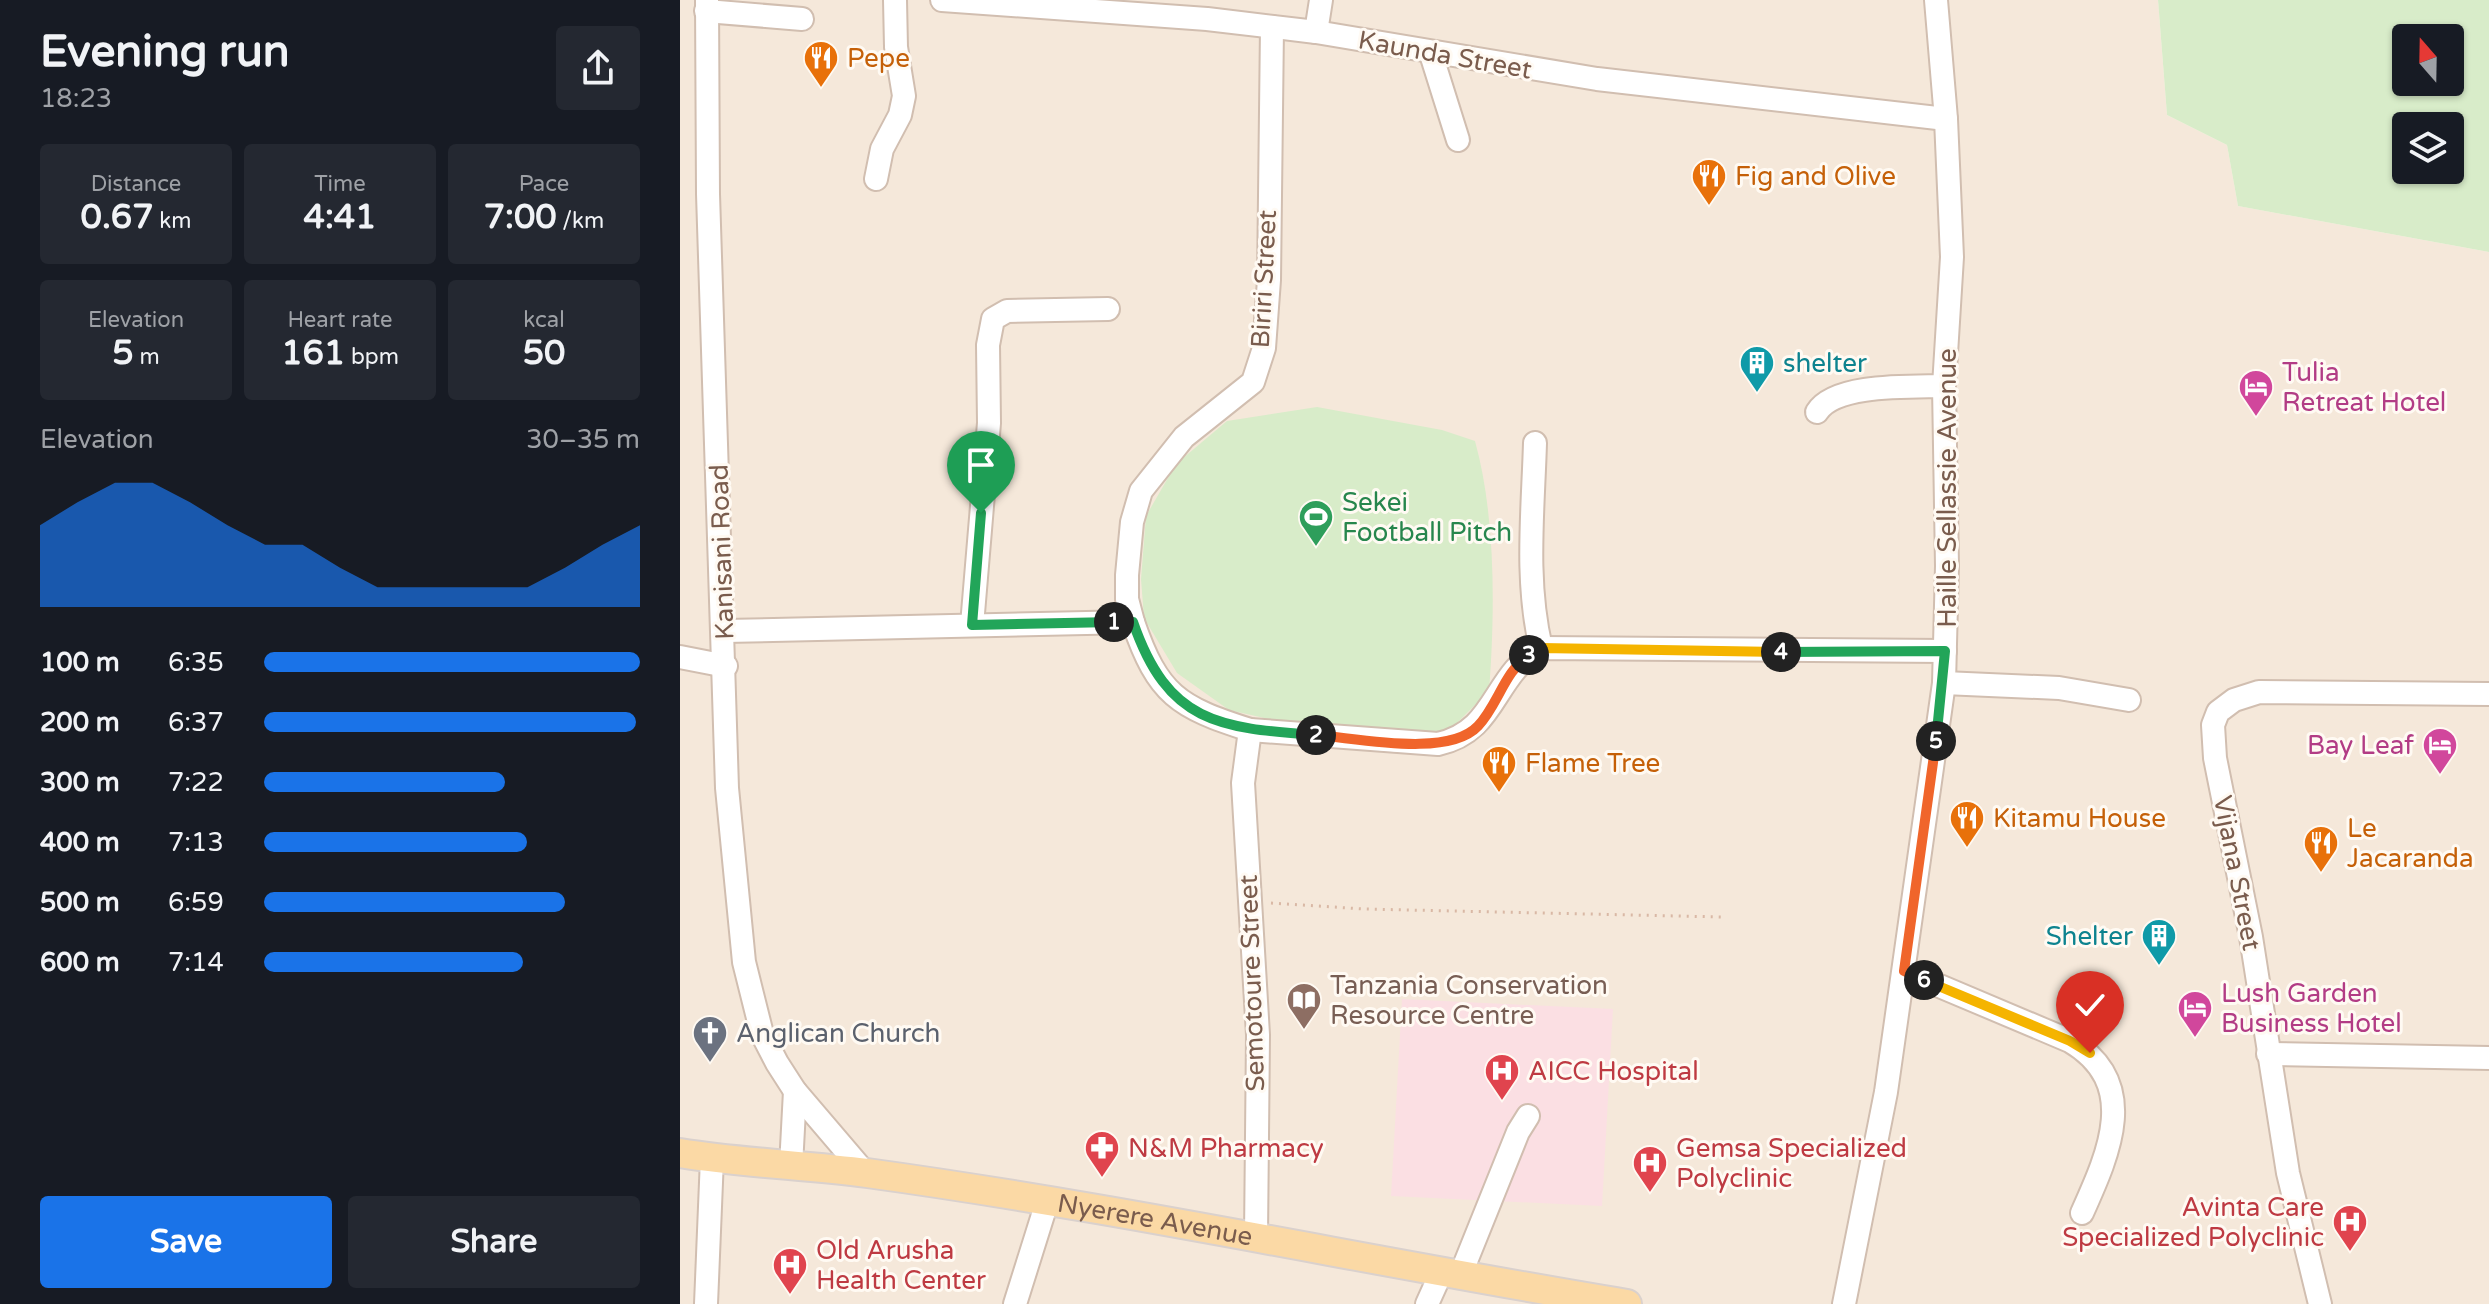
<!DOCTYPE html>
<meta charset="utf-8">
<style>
body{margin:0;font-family:"Varela Round",sans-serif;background:#242831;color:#f1f3f6;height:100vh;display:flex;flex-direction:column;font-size:30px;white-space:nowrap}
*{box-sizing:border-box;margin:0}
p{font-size:26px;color:#9ea1a6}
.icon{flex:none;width:44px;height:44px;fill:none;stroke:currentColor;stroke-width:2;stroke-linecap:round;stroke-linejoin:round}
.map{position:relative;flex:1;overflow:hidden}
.sheet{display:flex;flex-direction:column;background:#171b24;width:680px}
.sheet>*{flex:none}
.needle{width:52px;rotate:340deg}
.fabs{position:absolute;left:1712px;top:24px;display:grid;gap:16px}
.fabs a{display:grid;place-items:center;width:72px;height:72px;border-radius:8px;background:#171b24;box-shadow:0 2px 6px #0004;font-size:40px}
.pin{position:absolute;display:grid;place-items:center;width:68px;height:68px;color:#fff;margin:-82px -34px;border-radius:50% 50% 50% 0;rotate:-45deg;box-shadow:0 0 8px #0007}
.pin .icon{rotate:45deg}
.km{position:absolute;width:40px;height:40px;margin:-20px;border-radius:50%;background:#222;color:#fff;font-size:22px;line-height:40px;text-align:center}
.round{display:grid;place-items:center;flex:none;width:84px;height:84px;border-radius:8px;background:#242831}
.overview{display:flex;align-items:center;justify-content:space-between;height:136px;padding:0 40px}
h1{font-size:44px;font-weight:700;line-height:60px}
.figures{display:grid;grid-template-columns:repeat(3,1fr);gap:12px;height:136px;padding:8px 40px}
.figures div{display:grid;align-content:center;border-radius:8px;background:#242831;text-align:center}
.figures b{font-size:34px;font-weight:700}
.figures small{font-size:22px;font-weight:400}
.figures p{font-size:22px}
.chart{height:224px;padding:16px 40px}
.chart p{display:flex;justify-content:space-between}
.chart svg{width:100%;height:144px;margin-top:8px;fill:#1a73e8;opacity:.7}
.primary-button{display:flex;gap:16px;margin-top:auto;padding:16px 40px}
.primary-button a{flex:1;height:92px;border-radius:8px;background:#1a73e8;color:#fff;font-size:32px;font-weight:700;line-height:92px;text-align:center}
.primary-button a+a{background:#242831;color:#f1f3f6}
ul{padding:0 40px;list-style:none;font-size:26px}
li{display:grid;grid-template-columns:128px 96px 1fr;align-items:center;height:60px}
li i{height:20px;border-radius:10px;background:#1a73e8}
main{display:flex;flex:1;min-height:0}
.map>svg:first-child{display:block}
</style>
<main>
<section class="sheet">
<div class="overview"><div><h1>Evening run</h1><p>18:23</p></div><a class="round"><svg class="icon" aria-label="share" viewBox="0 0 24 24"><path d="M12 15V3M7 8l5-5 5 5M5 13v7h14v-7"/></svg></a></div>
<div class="figures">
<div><p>Distance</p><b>0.67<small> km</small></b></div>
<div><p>Time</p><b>4:41</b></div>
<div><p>Pace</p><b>7:00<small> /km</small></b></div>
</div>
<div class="figures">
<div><p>Elevation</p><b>5<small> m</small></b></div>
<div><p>Heart rate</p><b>161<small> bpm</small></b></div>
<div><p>kcal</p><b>50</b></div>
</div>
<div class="chart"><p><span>Elevation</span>30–35 m</p>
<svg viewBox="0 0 160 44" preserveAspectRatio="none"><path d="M0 44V19L10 12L20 6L30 6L40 12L50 19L60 25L70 25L80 32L90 38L100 38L110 38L120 38L130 38L140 32L150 25L160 19V44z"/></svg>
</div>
<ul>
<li><b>100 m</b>6:35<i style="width:100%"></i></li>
<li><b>200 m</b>6:37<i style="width:99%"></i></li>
<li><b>300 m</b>7:22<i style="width:64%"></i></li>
<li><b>400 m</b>7:13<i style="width:70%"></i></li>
<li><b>500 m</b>6:59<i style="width:80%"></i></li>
<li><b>600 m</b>7:14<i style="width:69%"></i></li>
</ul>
<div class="primary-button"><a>Save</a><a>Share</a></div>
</section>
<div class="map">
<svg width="1809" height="1304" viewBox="0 0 1809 1304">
<rect width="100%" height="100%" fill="#fdf6ec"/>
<!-- residential -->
<path fill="#f5e8da" d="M0 0H1478L1487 115 1547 145 1558 206 1809 252V1304H0Z"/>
<!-- medical -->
<path fill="#fbdfe3" d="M722 999 933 1009 922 1206 711 1196Z"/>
<!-- green -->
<g fill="#d8ecc9" fill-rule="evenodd">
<path d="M1478 0H1809V252L1558 206 1547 145 1487 115ZM1726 38H1770V82H1726ZM1726 126H1770V170H1726Z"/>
<path d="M637 407 762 430 795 441C816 517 815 613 809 691L767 733 616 725 549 710 497 673 464 618 461 579 466 516 496 464 547 421Z"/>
</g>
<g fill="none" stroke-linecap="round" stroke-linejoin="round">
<defs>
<g id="minor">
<path d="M27 0 28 194 47 788 64 962 82 1034 97 1063 115 1091 185 1173"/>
<path d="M262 0 527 19 636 32 917 79 1266 119"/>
<path d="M26 11 122 19"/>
<path d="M636 32 641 0"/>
<path d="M751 54 778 140"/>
<path d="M196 179 202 149 220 115 224 96 216 47 215 0"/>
<path d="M1137 412C1155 383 1232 387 1264 386"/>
<path d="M855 443C853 511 845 581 861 648"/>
<path d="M453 622 447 599V575L452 522 461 491 504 437 573 382 584 348 589 280 592 27"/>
<path d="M292 625 309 423 308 345 313 319 327 311 428 309"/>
<path d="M45 631 453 622C478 695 498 707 570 730L758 744C817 731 812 676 861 648L1265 651"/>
<path d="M0 657 46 666"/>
<path d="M1264 683 1379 688 1449 700"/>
<path d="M570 730 563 783 578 1035 576 1236"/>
<path d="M1224 971 1390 1041C1461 1083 1429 1153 1402 1213"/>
<path d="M1588 1054 1809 1058"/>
<path d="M111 1166 115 1091"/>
<path d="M780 1276 838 1132 848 1116"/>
<path d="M26 1304 32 1158"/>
<path d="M335 1304 367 1202"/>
<path d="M747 1304 761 1273"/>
<path d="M1164 1304 1206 1092 1264 683 1267 566 1264 386 1272 257 1266 119 1256 0"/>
<path d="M1640 1304 1608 1173 1571 937 1535 758 1533 725 1538 712 1554 700 1579 692 1809 694"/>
</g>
<g id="major">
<path id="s1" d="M0 1153C62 1163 125 1165 187 1173 442 1208 693 1262 947 1304"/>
</g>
</defs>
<!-- minor casing -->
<use href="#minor" stroke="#d1beb0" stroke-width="26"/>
<!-- major casing -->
<use href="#major" stroke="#dad1cd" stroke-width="32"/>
<!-- path -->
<path stroke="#d9b8a5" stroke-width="3" stroke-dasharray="2 6" stroke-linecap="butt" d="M591 903 684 909 1042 917"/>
<!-- minor -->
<use href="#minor" stroke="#fff" stroke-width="22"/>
<!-- major -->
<use href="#major" stroke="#fbd9a5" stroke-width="28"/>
</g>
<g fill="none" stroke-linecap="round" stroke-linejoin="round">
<defs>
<path id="split-1" d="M301 513 292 625 434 622"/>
<path id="split-2" d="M434 622H453C488 723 538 728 636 735"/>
<path id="split-3" d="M636 735C677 738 768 758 798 726 818 705 824 672 849 655"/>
<path id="split-4" d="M849 655 861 648 1101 652"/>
<path id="split-5" d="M1101 652 1265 651 1256 741"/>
<path id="split-6" d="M1244 980 1224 971 1256 741"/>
<path id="split-7" d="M1244 980 1390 1041 1410 1053"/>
</defs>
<!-- split-1 casing -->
<use href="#split-1" stroke="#fff" stroke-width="16"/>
<!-- split-2 casing -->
<use href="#split-2" stroke="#fff" stroke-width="16"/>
<!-- split-3 casing -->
<use href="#split-3" stroke="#fff" stroke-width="16"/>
<!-- split-4 casing -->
<use href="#split-4" stroke="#fff" stroke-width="16"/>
<!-- split-5 casing -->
<use href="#split-5" stroke="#fff" stroke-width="16"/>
<!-- split-6 casing -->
<use href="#split-6" stroke="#fff" stroke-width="16"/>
<!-- split-7 casing -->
<use href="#split-7" stroke="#fff" stroke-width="16"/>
<!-- split-1 -->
<use href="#split-1" stroke="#22a559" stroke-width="10"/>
<!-- split-2 -->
<use href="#split-2" stroke="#22a559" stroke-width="10"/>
<!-- split-3 -->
<use href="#split-3" stroke="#f0652b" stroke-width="10"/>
<!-- split-4 -->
<use href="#split-4" stroke="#f5b400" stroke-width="10"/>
<!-- split-5 -->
<use href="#split-5" stroke="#22a559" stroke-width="10"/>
<!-- split-6 -->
<use href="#split-6" stroke="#f0652b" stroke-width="10"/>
<!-- split-7 -->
<use href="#split-7" stroke="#f5b400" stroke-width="10"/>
</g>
<!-- icons -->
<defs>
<symbol id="restaurant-pin" viewBox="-11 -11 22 30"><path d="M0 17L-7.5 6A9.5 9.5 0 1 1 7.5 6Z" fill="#e8710a" stroke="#fffaf3"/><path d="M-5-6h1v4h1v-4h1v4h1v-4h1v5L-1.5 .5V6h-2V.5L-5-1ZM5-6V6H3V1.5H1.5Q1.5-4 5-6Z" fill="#fff"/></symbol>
<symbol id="building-pin" viewBox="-11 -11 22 30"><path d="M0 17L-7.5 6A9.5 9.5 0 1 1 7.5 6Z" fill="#0f9aa8" stroke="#fffaf3"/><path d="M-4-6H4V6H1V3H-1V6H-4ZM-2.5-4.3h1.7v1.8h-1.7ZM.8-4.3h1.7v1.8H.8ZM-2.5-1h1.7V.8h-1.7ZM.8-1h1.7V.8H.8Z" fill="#fff"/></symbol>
<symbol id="hotel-pin" viewBox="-11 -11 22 30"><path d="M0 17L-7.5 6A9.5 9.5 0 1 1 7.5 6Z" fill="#d1479c" stroke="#fffaf3"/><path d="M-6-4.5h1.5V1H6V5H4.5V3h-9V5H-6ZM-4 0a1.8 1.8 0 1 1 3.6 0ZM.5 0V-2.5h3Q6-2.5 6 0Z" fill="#fff"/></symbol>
<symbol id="stadium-pin" viewBox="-11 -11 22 30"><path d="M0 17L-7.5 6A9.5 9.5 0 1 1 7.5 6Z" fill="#2e9e5b" stroke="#fffaf3"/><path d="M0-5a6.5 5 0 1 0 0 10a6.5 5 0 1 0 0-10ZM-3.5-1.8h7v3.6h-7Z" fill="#fff"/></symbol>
<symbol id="library-pin" viewBox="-11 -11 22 30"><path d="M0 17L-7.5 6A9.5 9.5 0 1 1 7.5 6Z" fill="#8d6e63" stroke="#fffaf3"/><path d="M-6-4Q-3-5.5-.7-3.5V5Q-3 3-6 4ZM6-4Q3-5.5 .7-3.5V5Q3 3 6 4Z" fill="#fff"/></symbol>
<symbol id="church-pin" viewBox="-11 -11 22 30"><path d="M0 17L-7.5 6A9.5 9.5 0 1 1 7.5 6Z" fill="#6b7280" stroke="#fffaf3"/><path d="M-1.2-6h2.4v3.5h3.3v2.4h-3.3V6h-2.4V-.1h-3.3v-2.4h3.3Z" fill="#fff"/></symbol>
<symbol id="hospital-pin" viewBox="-11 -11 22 30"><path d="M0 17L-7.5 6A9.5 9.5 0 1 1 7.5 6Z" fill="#e0444e" stroke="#fffaf3"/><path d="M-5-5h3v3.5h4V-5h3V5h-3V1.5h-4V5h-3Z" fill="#fff"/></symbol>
<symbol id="pharmacy-pin" viewBox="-11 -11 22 30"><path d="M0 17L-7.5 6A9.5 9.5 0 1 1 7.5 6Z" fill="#e0444e" stroke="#fffaf3"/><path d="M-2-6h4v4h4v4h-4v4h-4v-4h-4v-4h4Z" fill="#fff"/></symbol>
</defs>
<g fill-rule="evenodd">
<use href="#restaurant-pin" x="121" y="38" width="40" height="54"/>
<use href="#restaurant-pin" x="1009" y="156" width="40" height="54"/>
<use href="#building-pin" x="1057" y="343" width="40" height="54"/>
<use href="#hotel-pin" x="1556" y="367" width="40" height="54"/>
<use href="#stadium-pin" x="616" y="497" width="40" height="54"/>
<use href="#hotel-pin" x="1740" y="725" width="40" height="54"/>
<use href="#restaurant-pin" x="799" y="743" width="40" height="54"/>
<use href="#restaurant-pin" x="1267" y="798" width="40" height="54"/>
<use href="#restaurant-pin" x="1621" y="823" width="40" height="54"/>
<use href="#building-pin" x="1459" y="916" width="40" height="54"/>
<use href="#library-pin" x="604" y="980" width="40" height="54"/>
<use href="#hotel-pin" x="1495" y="988" width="40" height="54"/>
<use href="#church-pin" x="10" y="1013" width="40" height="54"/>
<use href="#hospital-pin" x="802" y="1051" width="40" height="54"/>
<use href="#pharmacy-pin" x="402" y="1128" width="40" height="54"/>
<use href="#hospital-pin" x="950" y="1143" width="40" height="54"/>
<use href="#hospital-pin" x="1650" y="1202" width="40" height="54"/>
<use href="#hospital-pin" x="90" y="1245" width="40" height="54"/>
</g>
<g text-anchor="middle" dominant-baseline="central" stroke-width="6" stroke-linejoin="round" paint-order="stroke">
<!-- street labels -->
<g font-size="26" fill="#7a5c4d" stroke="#fffaf3">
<text transform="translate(765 55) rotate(10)">Kaunda Street</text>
<text transform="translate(584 279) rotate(-87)">Biriri Street</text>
<text transform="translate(1267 488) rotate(-90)">Haille Sellassie Avenue</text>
<text transform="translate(42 552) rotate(-92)">Kanisani Road</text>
<text transform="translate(1557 873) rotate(79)">Vijana Street</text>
<text transform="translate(572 983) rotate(-92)">Semotoure Street</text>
<text stroke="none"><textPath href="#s1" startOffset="480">Nyerere Avenue</textPath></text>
</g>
<!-- food labels -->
<g font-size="26" fill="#c56008" stroke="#fffaf3" text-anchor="start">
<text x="167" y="58">Pepe</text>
<text x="1055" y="176">Fig and Olive</text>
<text x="845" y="763">Flame Tree</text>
<text x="1313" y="818">Kitamu House</text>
<text x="1667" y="828">Le<tspan x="1667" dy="30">Jacaranda</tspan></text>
</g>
<!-- culture labels -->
<g font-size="26" fill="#0d838f" stroke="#fffaf3" text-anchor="start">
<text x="1103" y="363">shelter</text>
<text x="1453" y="936" text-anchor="end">Shelter</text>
</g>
<!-- hotel labels -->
<g font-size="26" fill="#b23c85" stroke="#fffaf3" text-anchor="start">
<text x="1602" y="372">Tulia<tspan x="1602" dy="30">Retreat Hotel</tspan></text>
<text x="1734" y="745" text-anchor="end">Bay Leaf</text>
<text x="1541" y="993">Lush Garden<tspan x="1541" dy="30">Business Hotel</tspan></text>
</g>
<!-- leisure labels -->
<g font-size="26" fill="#27864d" stroke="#fffaf3" text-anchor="start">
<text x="662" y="502">Sekei<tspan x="662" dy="30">Football Pitch</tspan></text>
</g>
<!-- education labels -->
<g font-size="26" fill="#785e54" stroke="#fffaf3" text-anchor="start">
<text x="650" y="985">Tanzania Conservation<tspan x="650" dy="30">Resource Centre</tspan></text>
</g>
<!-- worship labels -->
<g font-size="26" fill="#5b616d" stroke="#fffaf3" text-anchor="start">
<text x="56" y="1033">Anglican Church</text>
</g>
<!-- health labels -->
<g font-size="26" fill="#be3a42" stroke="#fffaf3" text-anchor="start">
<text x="848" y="1071">AICC Hospital</text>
<text x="448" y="1148">N&amp;M Pharmacy</text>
<text x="996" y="1148">Gemsa Specialized<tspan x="996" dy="30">Polyclinic</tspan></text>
<text x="1644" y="1207" text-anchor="end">Avinta Care<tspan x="1644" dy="30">Specialized Polyclinic</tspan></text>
<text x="136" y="1250">Old Arusha<tspan x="136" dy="30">Health Center</tspan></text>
</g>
</g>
</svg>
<div class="fabs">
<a><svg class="needle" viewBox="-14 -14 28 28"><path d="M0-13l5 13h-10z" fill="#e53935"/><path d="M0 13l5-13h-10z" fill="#9ea1a6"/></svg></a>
<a><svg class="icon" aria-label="layers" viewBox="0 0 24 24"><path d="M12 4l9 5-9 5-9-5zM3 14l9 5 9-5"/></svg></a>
</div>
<div class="pin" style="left:301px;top:513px;background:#1e9e55"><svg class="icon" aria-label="arrive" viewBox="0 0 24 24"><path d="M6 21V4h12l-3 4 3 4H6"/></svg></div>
<div class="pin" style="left:1410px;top:1053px;background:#d93025"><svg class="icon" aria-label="check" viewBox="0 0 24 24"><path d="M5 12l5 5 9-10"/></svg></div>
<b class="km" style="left:434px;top:622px">1</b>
<b class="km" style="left:636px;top:735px">2</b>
<b class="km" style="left:849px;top:655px">3</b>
<b class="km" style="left:1101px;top:652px">4</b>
<b class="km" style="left:1256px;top:741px">5</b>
<b class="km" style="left:1244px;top:980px">6</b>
</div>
</main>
